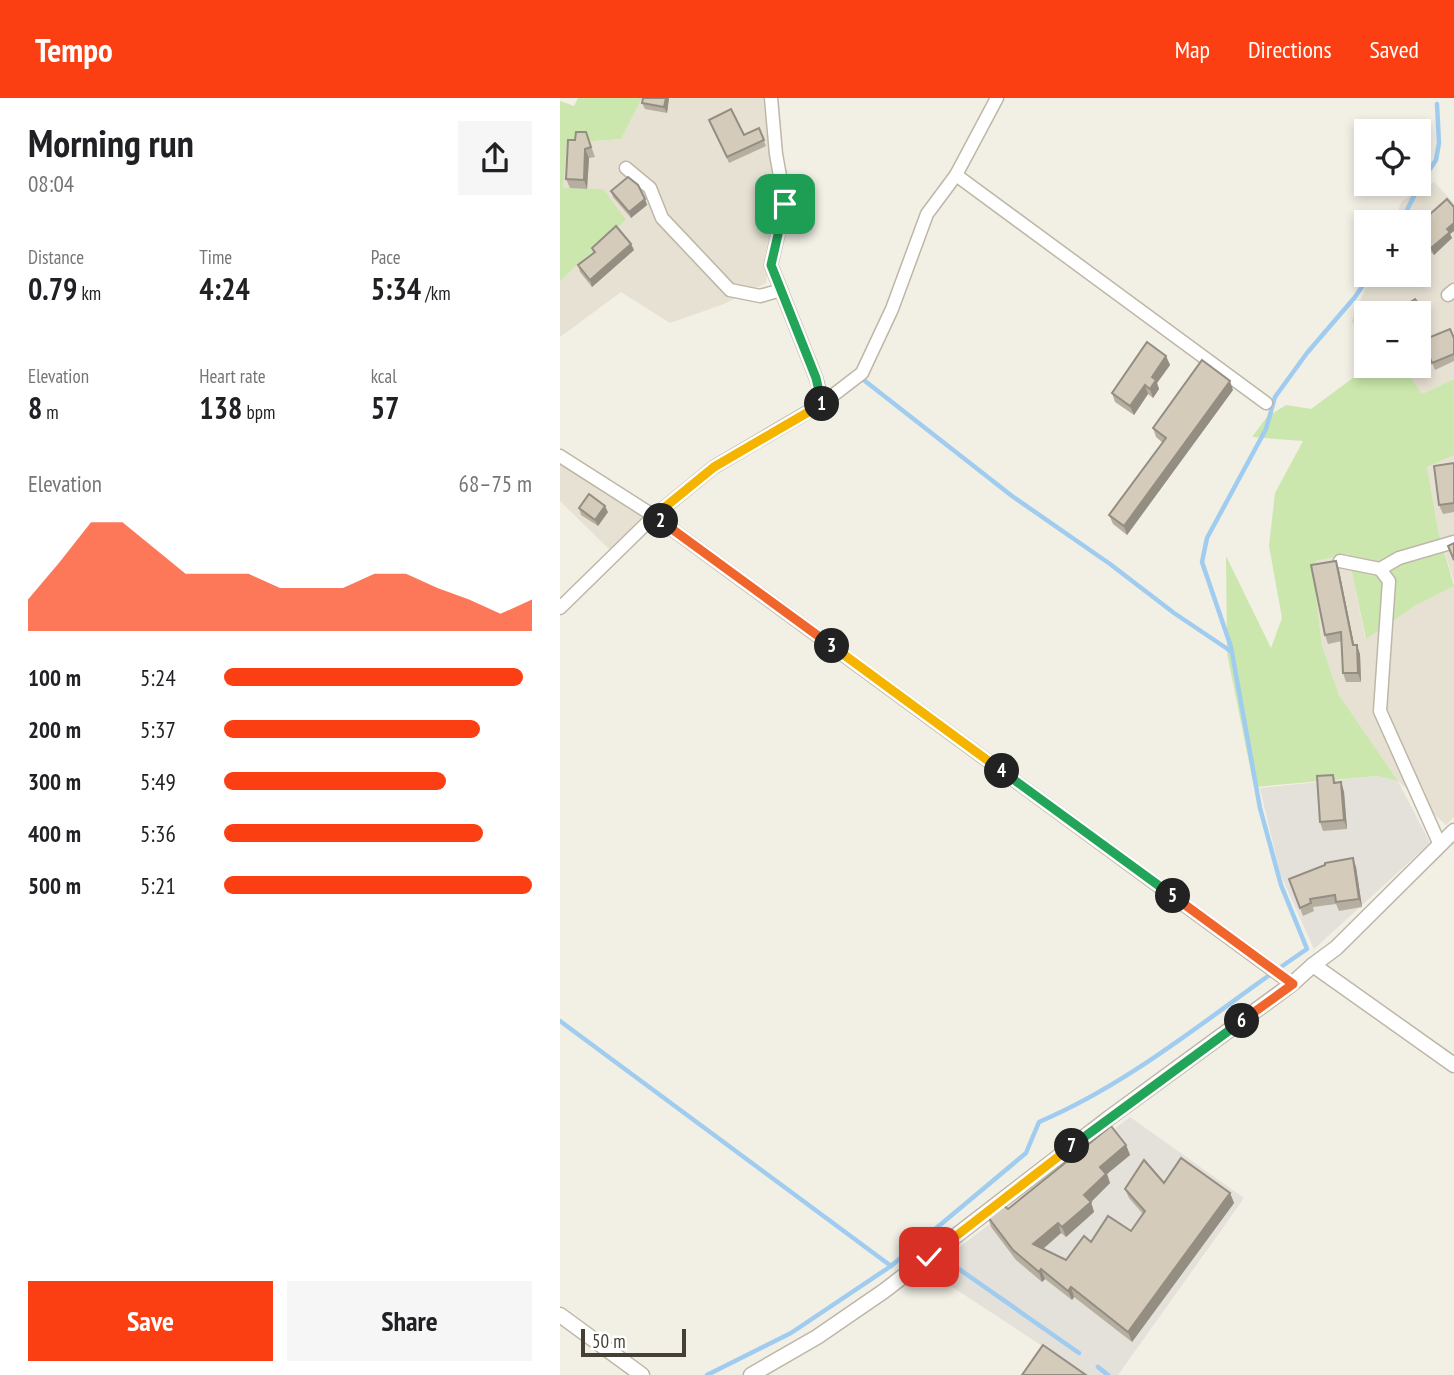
<!DOCTYPE html>
<meta charset="utf-8">
<style>
body{margin:0;font-family:"PT Sans Narrow",sans-serif;background:#f6f6f6;color:#202124;height:100vh;display:flex;flex-direction:column;font-size:26px;white-space:nowrap}
*{box-sizing:border-box;margin:0}
p{font-size:23px;color:#757577}
.icon{flex:none;width:38px;height:38px;fill:none;stroke:currentColor;stroke-width:2;stroke-linecap:round;stroke-linejoin:round}
.map{position:relative;flex:1;overflow:hidden}
.sheet{display:flex;flex-direction:column;background:#fff;width:560px}
.sheet>*{flex:none}
.tools{position:absolute;left:794px;top:21px;display:grid;gap:14px}
.tools a{display:grid;place-items:center;width:77px;height:77px;border-radius:0px;background:#fff;box-shadow:0 4px 10px #0003;font-size:35px}
.scale{position:absolute;left:21px;bottom:18px;width:105px;box-sizing:border-box;padding-left:7px;border:4px solid #453f34;border-top:0;font-size:19px;line-height:24px;white-space:nowrap;color:#453f34;-webkit-text-stroke:5px #fff;paint-order:stroke}
.pin{position:absolute;display:grid;place-items:center;width:60px;height:60px;color:#fff;margin:-30px;border-radius:14px;box-shadow:0 4px 10px #0006}
.km{position:absolute;width:35px;height:35px;margin:-18px;border-radius:50%;background:#222;color:#fff;font-size:19px;line-height:35px;text-align:center}
.round{display:grid;place-items:center;flex:none;width:74px;height:74px;border-radius:0px;background:#f6f6f6}
.summary{display:flex;align-items:center;justify-content:space-between;height:119px;padding:0 28px}
h1{font-size:38px;font-weight:700;line-height:52px}
.stats{display:grid;grid-template-columns:repeat(3,1fr);gap:10px;height:119px;padding:7px 28px}
.stats div{display:grid;align-content:center}
.stats b{font-size:30px;font-weight:700}
.stats small{font-size:19px;font-weight:400}
.stats p{font-size:19px}
.chart{height:196px;padding:14px 28px}
.chart p{display:flex;justify-content:space-between}
.chart svg{width:100%;height:126px;margin-top:7px;fill:#fb3f13;opacity:.7}
.action{display:flex;gap:14px;margin-top:auto;padding:14px 28px}
.action a{flex:1;height:80px;border-radius:0px;background:#fb3f13;color:#fff;font-size:28px;font-weight:700;line-height:80px;text-align:center}
.action a+a{background:#f6f6f6;color:#202124}
ul{padding:0 28px;list-style:none;font-size:23px}
li{display:grid;grid-template-columns:112px 84px 1fr;align-items:center;height:52px}
li i{height:18px;border-radius:9px;background:#fb3f13}
header{display:flex;align-items:center;gap:42px;box-sizing:border-box;height:98px;padding:0 35px;background:#fb3f13;color:#fff}
header strong{font-size:33px}
nav{display:flex;gap:38px;margin-inline-start:auto;font-size:24px}
main{display:flex;flex:1;min-height:0}
.map>svg:first-child{display:block}
</style>
<header>
<strong>Tempo</strong>
<nav><a>Map</a><a>Directions</a><a>Saved</a></nav>
</header>
<main>
<section class="sheet">
<div class="summary"><div><h1>Morning run</h1><p>08:04</p></div><a class="round"><svg class="icon" aria-label="share" viewBox="0 0 24 24"><path d="M12 15V3M7 8l5-5 5 5M5 13v7h14v-7"/></svg></a></div>
<div class="stats">
<div><p>Distance</p><b>0.79<small> km</small></b></div>
<div><p>Time</p><b>4:24</b></div>
<div><p>Pace</p><b>5:34<small> /km</small></b></div>
</div>
<div class="stats">
<div><p>Elevation</p><b>8<small> m</small></b></div>
<div><p>Heart rate</p><b>138<small> bpm</small></b></div>
<div><p>kcal</p><b>57</b></div>
</div>
<div class="chart"><p><span>Elevation</span>68–75 m</p>
<svg viewBox="0 0 160 44" preserveAspectRatio="none"><path d="M0 44V33L10 20L20 6L30 6L40 15L50 24L60 24L70 24L80 29L90 29L100 29L110 24L120 24L130 29L140 33L150 38L160 33V44z"/></svg>
</div>
<ul>
<li><b>100 m</b>5:24<i style="width:97%"></i></li>
<li><b>200 m</b>5:37<i style="width:83%"></i></li>
<li><b>300 m</b>5:49<i style="width:72%"></i></li>
<li><b>400 m</b>5:36<i style="width:84%"></i></li>
<li><b>500 m</b>5:21<i style="width:100%"></i></li>
</ul>
<div class="action"><a>Save</a><a>Share</a></div>
</section>
<div class="map">
<svg width="894" height="1277" viewBox="0 0 894 1277">
<rect width="100%" height="100%" fill="#f2efe5"/>
<!-- residential -->
<g fill="#e6e1d3">
<path d="M82 0H203L215 106 206 185 164 206 110 225 61 194 0 239V183L66 122 3 90 7 45 61 41Z"/>
<path d="M874 84 894 105V281L862 296 843 268H859V215H807V228L791 225 811 177H859V124H833L842 103Z"/>
<path d="M894 357V484L878 432 867 369Z"/>
<path d="M0 360 84 418 50 452 0 403Z"/>
<path d="M788 454 805 540 853 509 894 488V719L886 727 838 683 779 597 762 548 753 473 756 463Z"/>
</g>
<!-- industrial -->
<g fill="#e4e0da">
<path d="M819 678 838 683 870 745 754 851 720 775 700 690Z"/>
<path d="M570 1019 684 1100 558 1277H464L484 1249 368 1173Z"/>
</g>
<!-- green -->
<g fill="#cbe7ad">
<path d="M18 0H82L61 41 7 45 3 90 43 91 66 122 0 183V3L14 8Z"/>
<path d="M809 268H843L862 296 894 281V357L867 369 878 432 894 488 853 509 806 541 788 455 756 463 753 473 762 548 779 597 838 683 818 678 694 689 667 555 666 458 711 550 722 520 709 448 715 395 743 343 692 339 707 319 726 307 751 311Z"/>
</g>
<g fill="none" stroke-linecap="round" stroke-linejoin="round">
<!-- stream -->
<g stroke="#a0ccf0" stroke-width="4.5">
<path d="M841 124 860 86 876 62 879 45 877 6"/>
<path d="M305 283 452 398 550 466 614 515 672 554"/>
<path d="M0 923 331 1168"/>
<path d="M386 1162 519 1255"/>
<path d="M538 1269 548 1277"/>
<path d="M147 1277 231 1235 331 1168 466 1055 479 1024C576 983 659 910 747 851L721 787 700 710 671 549 642 464 647 440 706 331 715 299 747 255 795 199 810 177"/>
</g>
<defs>
<g id="minor">
<path d="M66 70 90 90 102 120 170 192 200 198 221 192"/>
<path d="M396 77 706 305"/>
<path d="M888 197 894 192"/>
<path d="M263 305 302 275 332 211 367 116 396 77 437 0"/>
<path d="M0 358 94 418 732 886"/>
<path d="M780 463 820 471 839 460 894 444"/>
<path d="M820 471 829 483 820 613 880 747"/>
<path d="M0 510 94 418 154 369 263 305 256 280 211 167 225 106 216 56 211 0"/>
</g>
<g id="tertiary">
<path d="M753 867 894 967"/>
<path d="M0 1217 82 1277"/>
<path d="M191 1277 257 1239 324 1193 549 1020 732 886 753 867 776 850 894 733"/>
</g>
</defs>
<!-- minor casing -->
<use href="#minor" stroke="#beb7a7" stroke-width="15"/>
<!-- tertiary casing -->
<use href="#tertiary" stroke="#beb7a7" stroke-width="17"/>
<!-- minor -->
<use href="#minor" stroke="#fff" stroke-width="12"/>
<!-- tertiary -->
<use href="#tertiary" stroke="#fff" stroke-width="14"/>
</g>
<!-- wall -->
<g fill="#b6afa0">
<path d="M109 0 107 15 85 11 82 5Z"/>
<path d="M149 22 184 37 199 30 206 48 169 65Z"/>
<path d="M26 34 35 59 29 60 27 91 10 90 6 81 15 42Z"/>
<path d="M51 93 85 101 87 107 71 120 53 99Z"/>
<path d="M894 109V133L890 136 892 140 874 157 859 141V126Z"/>
<path d="M71 146 74 152 32 189 20 174 18 167 33 155 32 150Z"/>
<path d="M894 240V263L875 272 863 242Z"/>
<path d="M606 258 610 267 597 285 599 291 593 300 588 296 574 317 555 304 552 295Z"/>
<path d="M673 292 567 437 553 426 549 417 603 345 596 339 593 330Z"/>
<path d="M894 365V414L883 416 879 407Z"/>
<path d="M19 410 48 414 38 428 21 417Z"/>
<path d="M776 463 779 472 794 547 800 556 801 584H786L783 575 782 543 768 546 765 537Z"/>
<path d="M773 677 776 685 781 684 784 694 787 731 763 733 760 724Z"/>
<path d="M796 769 802 809 779 813 776 806 753 809 754 813 743 818 729 781Z"/>
<path d="M566 1047 570 1057 547 1076 550 1085 531 1104 534 1114 506 1139 501 1135 483 1151 506 1162 531 1144 571 1133 583 1116 569 1100 565 1091 604 1085 670 1095 674 1105 572 1244 514 1199 512 1202 485 1181 482 1184 456 1162 431 1129 428 1119 448 1111Z"/>
</g>
<!-- shaded-wall -->
<g fill="#948e82">
<path d="M106 0H109L107 15 104 9Z"/>
<path d="M25 51 29 60 27 91 24 82Z"/>
<path d="M85 101 87 107 71 120 69 114Z"/>
<path d="M894 125V133L890 136 892 140 874 157 871 150 887 131Z"/>
<path d="M71 146 74 152 32 189 30 182Z"/>
<path d="M864 213 866 220 859 225V217Z"/>
<path d="M606 258 610 267 597 285 599 291 593 300 590 291 592 279Z"/>
<path d="M670 283 673 292 567 437 564 428Z"/>
<path d="M585 287 588 296 574 317 570 308Z"/>
<path d="M45 408 48 414 38 428 35 422Z"/>
<path d="M776 463 779 472 796 556 793 547Z"/>
<path d="M797 547 800 556 801 584 798 575Z"/>
<path d="M781 684 784 694 787 731 784 722Z"/>
<path d="M793 760 796 769 802 809 799 801Z"/>
<path d="M566 1047 570 1057 547 1076 550 1085 531 1104 534 1114 506 1139 502 1129 524 1097 540 1069Z"/>
<path d="M670 1095 674 1105 572 1244 568 1234Z"/>
<path d="M498 1125 501 1135 477 1156 473 1146Z"/>
<path d="M481 1171 485 1181 482 1184 479 1174Z"/>
<path d="M511 1189 514 1199 512 1202 508 1193Z"/>
</g>
<!-- building -->
<g fill="#d4cbba" stroke="#948e82" stroke-width="2">
<path d="M83 0H106L104 9 82 5Z"/>
<path d="M171 11 184 37 199 30 204 42 167 59 149 22Z"/>
<path d="M16 34H26L31 49 25 51 24 82 6 81 8 42H15Z"/>
<path d="M68 79 78 87 85 101 69 114 51 93Z"/>
<path d="M887 101 894 109V125L887 131 890 134 871 150 859 137V126Z"/>
<path d="M56 128 71 146 30 182 18 167 35 154 32 150Z"/>
<path d="M855 201 864 213 859 217V215H835Z"/>
<path d="M890 231 894 240V256L872 265 863 242Z"/>
<path d="M587 244 606 258 592 279 596 282 590 291 585 287 570 308 552 295Z"/>
<path d="M642 262 670 283 564 428 549 417 606 340 593 330Z"/>
<path d="M894 365V405L879 407 874 368Z"/>
<path d="M29 396 45 408 35 422 19 410Z"/>
<path d="M894 445V462L888 448Z"/>
<path d="M776 463 793 547H797L798 575H783L781 534 765 537 751 467Z"/>
<path d="M773 677 774 685 781 684 784 722 760 724 757 678Z"/>
<path d="M793 760 799 801 776 804 775 797 750 801 751 805 740 810 729 781 765 767V765Z"/>
<path d="M551 1028 566 1047 540 1069 546 1076 524 1097 531 1104 502 1129 498 1125 473 1146 506 1162 524 1138 531 1144 548 1118 571 1133 585 1113 565 1091 584 1062 604 1085 621 1060 670 1095 568 1234 511 1189 508 1193 481 1171 479 1174 453 1152 428 1119 443 1107 448 1111Z"/>
<path d="M483 1247 526 1277H462Z"/>
</g>
<g fill="none" stroke-linecap="round" stroke-linejoin="round">
<defs>
<path id="split-1" d="M225 106 211 167 256 280 262 306"/>
<path id="split-2" d="M101 423 94 418 154 369 262 306"/>
<path id="split-3" d="M101 423 272 548"/>
<path id="split-4" d="M272 548 442 673"/>
<path id="split-5" d="M442 673 613 798"/>
<path id="split-6" d="M613 798 733 886 682 923"/>
<path id="split-7" d="M512 1048 682 923"/>
<path id="split-8" d="M369 1159 512 1048"/>
</defs>
<!-- split-1 casing -->
<use href="#split-1" stroke="#fff" stroke-width="14"/>
<!-- split-2 casing -->
<use href="#split-2" stroke="#fff" stroke-width="14"/>
<!-- split-3 casing -->
<use href="#split-3" stroke="#fff" stroke-width="14"/>
<!-- split-4 casing -->
<use href="#split-4" stroke="#fff" stroke-width="14"/>
<!-- split-5 casing -->
<use href="#split-5" stroke="#fff" stroke-width="14"/>
<!-- split-6 casing -->
<use href="#split-6" stroke="#fff" stroke-width="14"/>
<!-- split-7 casing -->
<use href="#split-7" stroke="#fff" stroke-width="14"/>
<!-- split-8 casing -->
<use href="#split-8" stroke="#fff" stroke-width="14"/>
<!-- split-1 -->
<use href="#split-1" stroke="#22a559" stroke-width="9"/>
<!-- split-2 -->
<use href="#split-2" stroke="#f5b400" stroke-width="9"/>
<!-- split-3 -->
<use href="#split-3" stroke="#f0652b" stroke-width="9"/>
<!-- split-4 -->
<use href="#split-4" stroke="#f5b400" stroke-width="9"/>
<!-- split-5 -->
<use href="#split-5" stroke="#22a559" stroke-width="9"/>
<!-- split-6 -->
<use href="#split-6" stroke="#f0652b" stroke-width="9"/>
<!-- split-7 -->
<use href="#split-7" stroke="#22a559" stroke-width="9"/>
<!-- split-8 -->
<use href="#split-8" stroke="#f5b400" stroke-width="9"/>
</g>
</svg>
<div class="tools">
<a><svg class="icon" aria-label="locate" viewBox="0 0 24 24"><circle cx="12" cy="12" r="6"/><path d="M12 2v4M12 18v4M2 12h4M18 12h4"/></svg></a>
<a>+</a>
<a>−</a>
</div>
<div class="scale">50 m</div>
<div class="pin" style="left:225px;top:106px;background:#1e9e55"><svg class="icon" aria-label="arrive" viewBox="0 0 24 24"><path d="M6 21V4h12l-3 4 3 4H6"/></svg></div>
<div class="pin" style="left:369px;top:1159px;background:#d93025"><svg class="icon" aria-label="check" viewBox="0 0 24 24"><path d="M5 12l5 5 9-10"/></svg></div>
<b class="km" style="left:262px;top:306px">1</b>
<b class="km" style="left:101px;top:423px">2</b>
<b class="km" style="left:272px;top:548px">3</b>
<b class="km" style="left:442px;top:673px">4</b>
<b class="km" style="left:613px;top:798px">5</b>
<b class="km" style="left:682px;top:923px">6</b>
<b class="km" style="left:512px;top:1048px">7</b>
</div>
</main>
